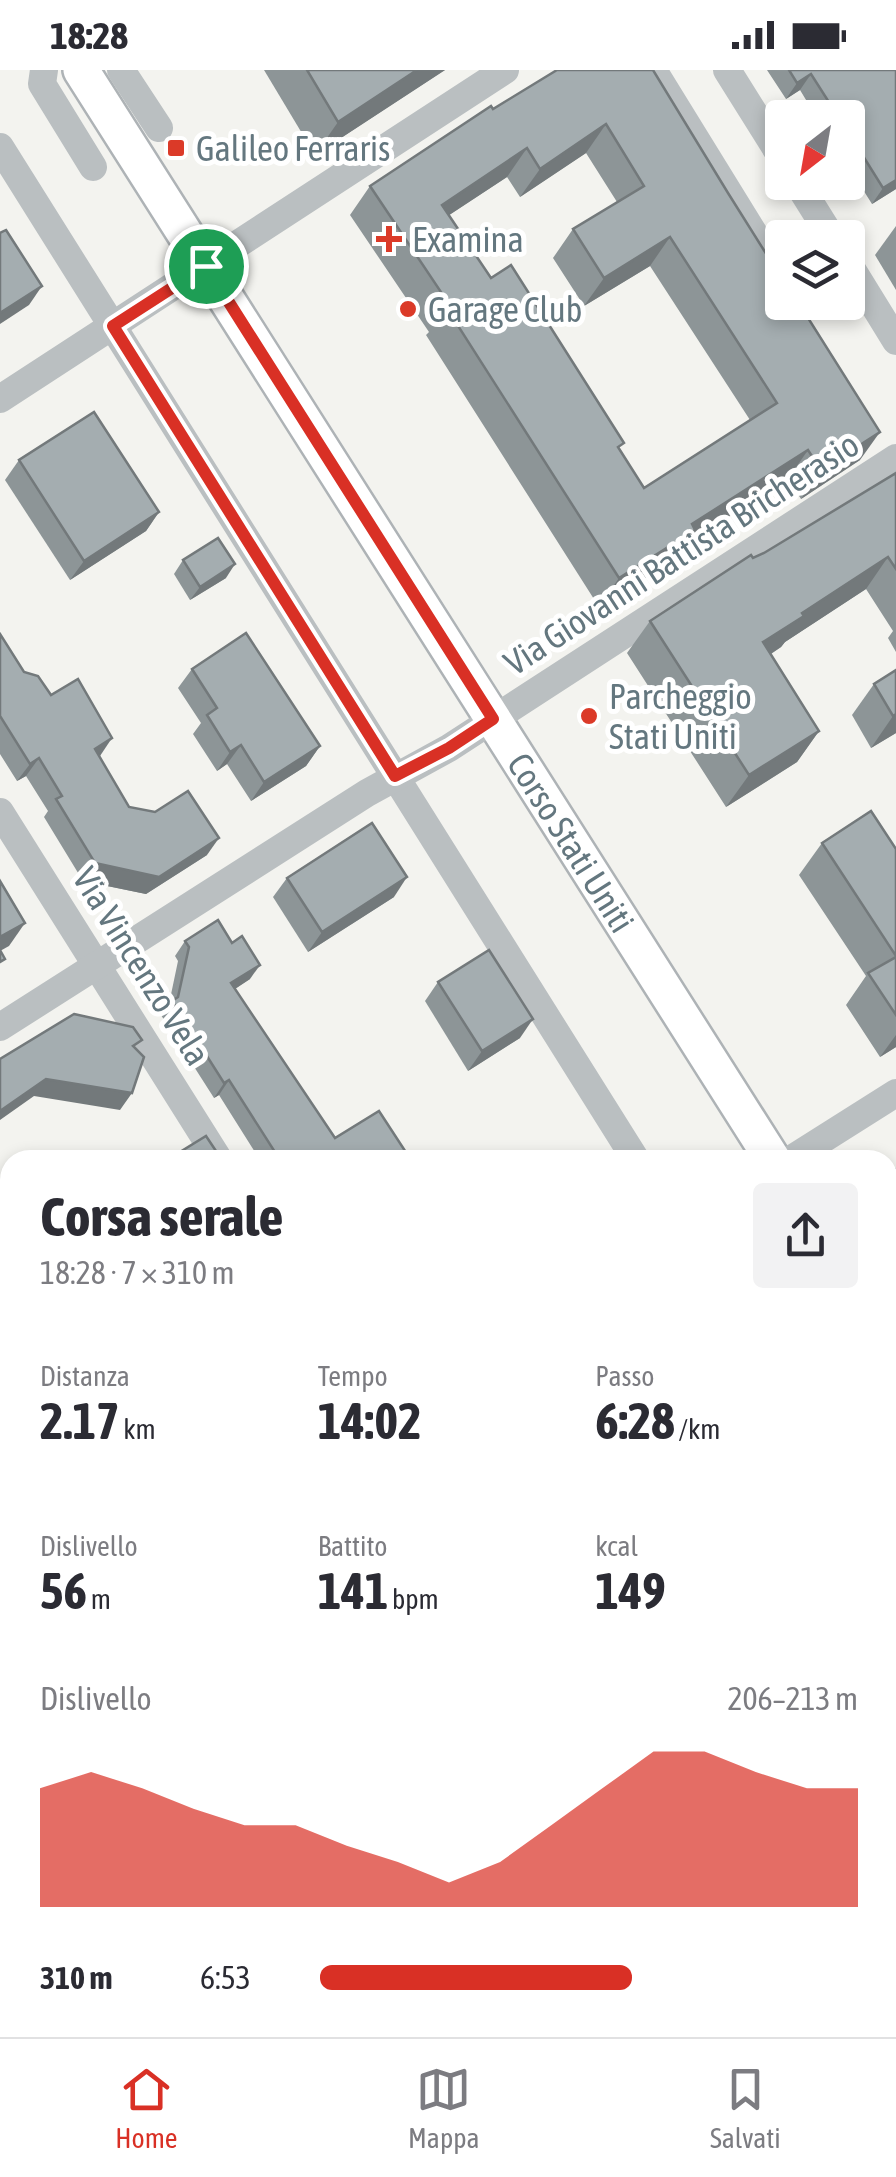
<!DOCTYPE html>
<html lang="it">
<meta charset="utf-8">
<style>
body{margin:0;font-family:"Asap Condensed",sans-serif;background:#f2f2f3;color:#2b2b33;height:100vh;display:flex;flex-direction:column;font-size:38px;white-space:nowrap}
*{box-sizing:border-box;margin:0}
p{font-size:32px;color:#7c7c81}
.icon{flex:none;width:55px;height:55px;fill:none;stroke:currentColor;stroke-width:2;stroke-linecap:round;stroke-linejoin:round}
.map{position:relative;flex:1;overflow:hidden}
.side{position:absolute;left:0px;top:1080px;width:898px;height:888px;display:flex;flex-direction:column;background:#fff;border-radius:30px 30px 0 0;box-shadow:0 5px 15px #0003}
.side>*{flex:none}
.needle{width:65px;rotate:211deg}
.controls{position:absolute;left:765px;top:30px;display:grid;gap:20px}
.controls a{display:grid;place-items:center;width:100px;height:100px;border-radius:10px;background:#fff;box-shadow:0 5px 15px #0003;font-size:50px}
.pin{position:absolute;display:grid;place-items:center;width:85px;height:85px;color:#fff;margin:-42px;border:5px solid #fff;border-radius:50%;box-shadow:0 2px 10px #0007}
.round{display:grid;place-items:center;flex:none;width:105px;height:105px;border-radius:10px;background:#f2f2f3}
.summary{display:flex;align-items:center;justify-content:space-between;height:170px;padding:0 40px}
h1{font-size:55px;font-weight:700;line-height:75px}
.figures{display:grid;grid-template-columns:repeat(3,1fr);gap:15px;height:170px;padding:10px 40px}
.figures div{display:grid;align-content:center}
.figures b{font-size:50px;font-weight:700}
.figures small{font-size:28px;font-weight:400}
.figures p{font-size:28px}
.chart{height:280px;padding:20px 40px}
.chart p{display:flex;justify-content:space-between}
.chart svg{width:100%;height:180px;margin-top:10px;fill:#d93025;opacity:.7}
ul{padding:0 40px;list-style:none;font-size:32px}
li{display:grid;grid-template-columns:160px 120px 1fr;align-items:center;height:75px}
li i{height:25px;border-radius:12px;background:#d93025}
.status{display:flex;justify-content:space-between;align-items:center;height:70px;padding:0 50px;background:#fff;direction:ltr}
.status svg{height:28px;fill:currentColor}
.menu{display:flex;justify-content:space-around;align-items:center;height:140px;border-top:2px solid #e1e1e2;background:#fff;font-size:28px;color:#7c7c81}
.menu a{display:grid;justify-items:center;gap:5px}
.menu .on{color:#d93025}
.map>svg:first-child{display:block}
</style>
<div class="status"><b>18:28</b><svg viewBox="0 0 49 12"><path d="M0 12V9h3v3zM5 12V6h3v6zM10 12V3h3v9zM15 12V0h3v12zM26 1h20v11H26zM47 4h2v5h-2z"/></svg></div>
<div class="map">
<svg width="896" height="1967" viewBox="0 0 896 1967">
<rect width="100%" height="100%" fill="#f3f3ef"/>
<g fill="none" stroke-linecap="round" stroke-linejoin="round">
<defs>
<g id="major">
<path id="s1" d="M81 0 773 1090"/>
<path d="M888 1134 896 1128"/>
<path d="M888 1271 896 1285"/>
<path d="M0 1687 10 1681"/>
</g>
</defs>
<!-- major casing -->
<use href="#major" stroke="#aeb3b6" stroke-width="40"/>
<!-- minor -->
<g stroke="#babfc1" stroke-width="28">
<path d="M44 0 42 14 93 97"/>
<path d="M121 0 159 58"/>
<path d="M653 0 782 209"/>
<path d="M727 0 782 88"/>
<path d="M0 77 636 1090"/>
<path d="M797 112 832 168"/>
<path d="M848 193 896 271"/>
<path d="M0 329 505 0"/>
<path d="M0 742 219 1090"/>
<path d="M0 957 367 723 449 678 896 388"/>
<path d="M790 1090 896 1023"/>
<path d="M888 1236 896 1231"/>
<path d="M0 1367 10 1383"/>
<path d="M888 1494 896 1508"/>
<path d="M0 1580 10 1574"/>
<path d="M0 1794 10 1788"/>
</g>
<!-- major -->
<use href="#major" stroke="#fff" stroke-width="35"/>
<!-- tram -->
<g stroke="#9aa2a6" stroke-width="2.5">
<path d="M888 1104 896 1099"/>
<path d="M888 1164 896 1158"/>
<path d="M0 1653 10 1646"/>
<path d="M0 1721 10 1714"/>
</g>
</g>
<!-- wall -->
<g fill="#8d9597" fill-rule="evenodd">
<path d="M264 0H445L315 85Z"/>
<path d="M653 0 860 390 801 429 788 409 686 474 675 489 599 537 426 265 429 262 350 145 370 116ZM586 83 617 132 573 159 553 188 584 236 650 196 750 350 644 418 619 380 491 208 449 145 507 107 520 127Z"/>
<path d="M767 0H896V119L872 134 848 96V48H817L800 20 786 29Z"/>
<path d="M896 156V220L875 185Z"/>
<path d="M19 390 159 442 146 461 70 510 5 410Z"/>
<path d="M896 403V582L888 568 893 561 866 519 785 572 781 577 771 584 819 661 797 692 726 737 627 583 650 551 753 488 764 483Z"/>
<path d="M183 490 226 508 190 530 174 504Z"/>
<path d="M0 564 24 602 51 625 99 686 129 737 207 785 146 824 83 811 44 747 48 741 26 706 17 711 0 684Z"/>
<path d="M192 599 320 676 306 696 251 731 227 694 217 701 193 664 201 653 178 618Z"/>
<path d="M896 600V663L871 678 852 645 874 614Z"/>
<path d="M822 773 896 779V977L880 987 846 935 866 906 799 805Z"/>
<path d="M287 808 394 827 308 882 273 827Z"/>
<path d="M185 871 250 909 235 919 335 1068 411 1090H260L219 1025 214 1028 161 945 169 934 178 891 175 886Z"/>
<path d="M438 912 520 968 468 1001 425 931Z"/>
<path d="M10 1202V1263L0 1247V1208Z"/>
<path d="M896 1634V1733L888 1721Z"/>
<path d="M10 1797V1958H127L119 1962 123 1967H7L0 1956V1803Z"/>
<path d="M893 1799 896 1803V1831L888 1818V1807Z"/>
<path d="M679 1958H780L787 1967H685Z"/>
<path d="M800 1958H888L896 1967H806Z"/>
</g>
<!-- shaded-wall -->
<g fill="#73797b">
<path d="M417 0H445L315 85 338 52Z"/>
<path d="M811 4 800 20 786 29 797 13Z"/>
<path d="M606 54 586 83 520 127 540 99Z"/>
<path d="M527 78 507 107 422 163 442 135Z"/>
<path d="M896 110V119L872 134 883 118Z"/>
<path d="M670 167 650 196 584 236 604 208Z"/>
<path d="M42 216 29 235 0 254V243Z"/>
<path d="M880 362 860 390 801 429 821 400Z"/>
<path d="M808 380 788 409 686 474 675 489 599 537 619 508 692 454Z"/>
<path d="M159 442 146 461 70 510 84 491Z"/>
<path d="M888 487 866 519 785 572 781 577 740 604 763 572 802 543Z"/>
<path d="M235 494 226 508 190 530 200 517Z"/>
<path d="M896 644V663L871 678 893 646Z"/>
<path d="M819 661 797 692 726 737 749 705Z"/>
<path d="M112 668 100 686 82 697 95 679Z"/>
<path d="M241 675 227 694 217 701 230 682Z"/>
<path d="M320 676 306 696 251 731 264 712Z"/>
<path d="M39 688 26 706 17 711 30 694Z"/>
<path d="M219 768 207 785 146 824 83 811 95 793Z"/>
<path d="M407 807 394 827 308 882 322 862Z"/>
<path d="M25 853 9 876 0 881V867Z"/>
<path d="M260 895 250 909 221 928 231 913Z"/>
<path d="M533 949 520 968 468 1001 482 981Z"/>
<path d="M896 965V977L880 987Z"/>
<path d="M46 1009 132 1023 120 1040 34 1026 0 1050V1041Z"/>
<path d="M229 1010 219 1025 214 1028 224 1013Z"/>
<path d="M10 1532V1543L0 1549V1538Z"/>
<path d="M896 1586V1587L888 1599V1591Z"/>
<path d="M896 1699V1710L888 1722V1705Z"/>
<path d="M508 1958H532L517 1967H501Z"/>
</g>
<!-- building -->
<g fill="#a4adb0" stroke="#73797b" stroke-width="2.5" fill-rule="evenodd">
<path d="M307 0H417L338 52Z"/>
<path d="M557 0H653L728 123 782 209V232H798L880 362 821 400 808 380 692 454 695 460 619 508 446 237 449 234 370 116 491 36 493 39ZM606 54 644 116 573 159 604 208 670 167 777 333 644 418 618 377 624 373 511 195 491 208 442 135 527 78 540 99Z"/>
<path d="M789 0H896V110L883 118 848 62V48H839L811 4 797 13Z"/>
<path d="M6 160 42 216 0 243V163Z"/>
<path d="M94 342 159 442 84 491 19 390Z"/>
<path d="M896 403V499L888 487 802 543 804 546 763 572 819 661 749 705 650 551 751 485 753 488 764 483Z"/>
<path d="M218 468 235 494 200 517 183 490Z"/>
<path d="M246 563 320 676 264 712 241 675 230 682 207 645 217 638 192 599Z"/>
<path d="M0 564 24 602 38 606 51 625 78 609 112 668 95 679 129 737 155 742 188 721 219 768 159 807 95 793 56 729 62 726 39 688 30 694 0 646Z"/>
<path d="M896 600V644L893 646 874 614Z"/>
<path d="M871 741 896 779V886L822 773Z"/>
<path d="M372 753 407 807 322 862 287 808Z"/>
<path d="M0 811 25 853 0 867Z"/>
<path d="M218 850 232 873 242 866 260 895 231 913 335 1068 379 1041 411 1090H280L229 1010 224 1013 172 931 178 927 189 877 185 871Z"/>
<path d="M0 880 5 889 0 892Z"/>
<path d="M489 880 533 949 482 981 438 912Z"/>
<path d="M896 887V945L868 903Z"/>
<path d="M74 944 133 957 142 970 133 976 144 987 132 1023 46 1009 0 1041V989Z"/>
<path d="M206 1066 222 1090H167Z"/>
<path d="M10 1202V1225L0 1209Z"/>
<path d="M10 1463V1532L0 1538V1481L2 1480 0 1469Z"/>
<path d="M888 1569 896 1582V1586L888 1591Z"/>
<path d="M896 1634V1699L888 1705V1640Z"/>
<path d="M10 1797V1911L0 1895V1803Z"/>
<path d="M896 1914V1967H847L841 1958H888V1919Z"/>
<path d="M39 1958H117L123 1967H45Z"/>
<path d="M190 1958H510L516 1967H175Z"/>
<path d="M717 1958H780L787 1967H723Z"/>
</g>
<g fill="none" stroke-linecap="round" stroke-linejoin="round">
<defs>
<path id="route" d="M206 196 493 649 449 678 395 706 113 256Z"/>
</defs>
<!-- route casing -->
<use href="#route" stroke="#fff" stroke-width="20"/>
<!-- route -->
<use href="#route" stroke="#d93025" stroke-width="12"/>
</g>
<!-- markers -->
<g fill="#db3a28" stroke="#fff" stroke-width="4">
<rect x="166" y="68" width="20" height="20" rx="5"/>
<path d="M384 154h10v10h10v10h-10v10h-10v-10h-10v-10h10z"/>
<circle cx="408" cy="239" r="10"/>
<circle cx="589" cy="646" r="10"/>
</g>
<g text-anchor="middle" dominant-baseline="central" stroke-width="10" stroke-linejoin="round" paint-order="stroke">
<!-- poi labels -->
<g font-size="35" fill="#64777f" stroke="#fff" text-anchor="start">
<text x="196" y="78">Galileo Ferraris</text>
<text x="412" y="169">Examina</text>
<text x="428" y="239">Garage Club</text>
<text x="609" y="626">Parcheggio<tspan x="609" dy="40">Stati Uniti</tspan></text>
</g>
<!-- street labels -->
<g font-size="35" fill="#64777f" stroke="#fff">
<text transform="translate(681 483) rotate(-33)">Via Giovanni Battista Bricherasio</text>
<text stroke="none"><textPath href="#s1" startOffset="915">Corso Stati Uniti</textPath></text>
<text transform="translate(142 896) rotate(58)">Via Vincenzo Vela</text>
</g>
</g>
</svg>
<div class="controls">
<a><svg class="needle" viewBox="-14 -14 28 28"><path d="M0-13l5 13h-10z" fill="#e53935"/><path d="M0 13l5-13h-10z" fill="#7c7c81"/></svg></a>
<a><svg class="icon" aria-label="layers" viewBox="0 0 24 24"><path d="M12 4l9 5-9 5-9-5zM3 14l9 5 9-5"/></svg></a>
</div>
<div class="pin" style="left:206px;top:196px;background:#1e9e55"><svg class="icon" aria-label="arrive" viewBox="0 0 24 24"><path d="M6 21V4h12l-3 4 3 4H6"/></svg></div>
<section class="side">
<div class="summary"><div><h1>Corsa serale</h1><p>18:28 · 7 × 310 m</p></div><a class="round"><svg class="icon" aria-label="share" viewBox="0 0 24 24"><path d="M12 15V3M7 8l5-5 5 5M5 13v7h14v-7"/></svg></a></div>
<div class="figures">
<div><p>Distanza</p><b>2.17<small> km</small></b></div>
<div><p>Tempo</p><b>14:02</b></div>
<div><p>Passo</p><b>6:28<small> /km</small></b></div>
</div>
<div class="figures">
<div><p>Dislivello</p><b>56<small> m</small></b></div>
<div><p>Battito</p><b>141<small> bpm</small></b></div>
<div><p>kcal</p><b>149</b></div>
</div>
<div class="chart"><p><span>Dislivello</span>206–213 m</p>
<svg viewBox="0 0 160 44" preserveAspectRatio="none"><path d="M0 44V15L10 11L20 15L30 20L40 24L50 24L60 29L70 33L80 38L90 33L100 24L110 15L120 6L130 6L140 11L150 15L160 15V44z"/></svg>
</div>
<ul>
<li><b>310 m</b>6:53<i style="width:58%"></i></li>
</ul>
</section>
</div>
<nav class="menu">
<a class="on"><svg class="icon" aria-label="home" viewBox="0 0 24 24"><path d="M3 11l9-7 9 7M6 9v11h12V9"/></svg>Home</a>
<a><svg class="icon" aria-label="map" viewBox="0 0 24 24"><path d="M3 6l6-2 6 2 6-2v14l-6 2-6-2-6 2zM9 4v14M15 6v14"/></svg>Mappa</a>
<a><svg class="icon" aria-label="saved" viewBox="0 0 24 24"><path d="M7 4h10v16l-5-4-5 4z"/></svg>Salvati</a>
</nav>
